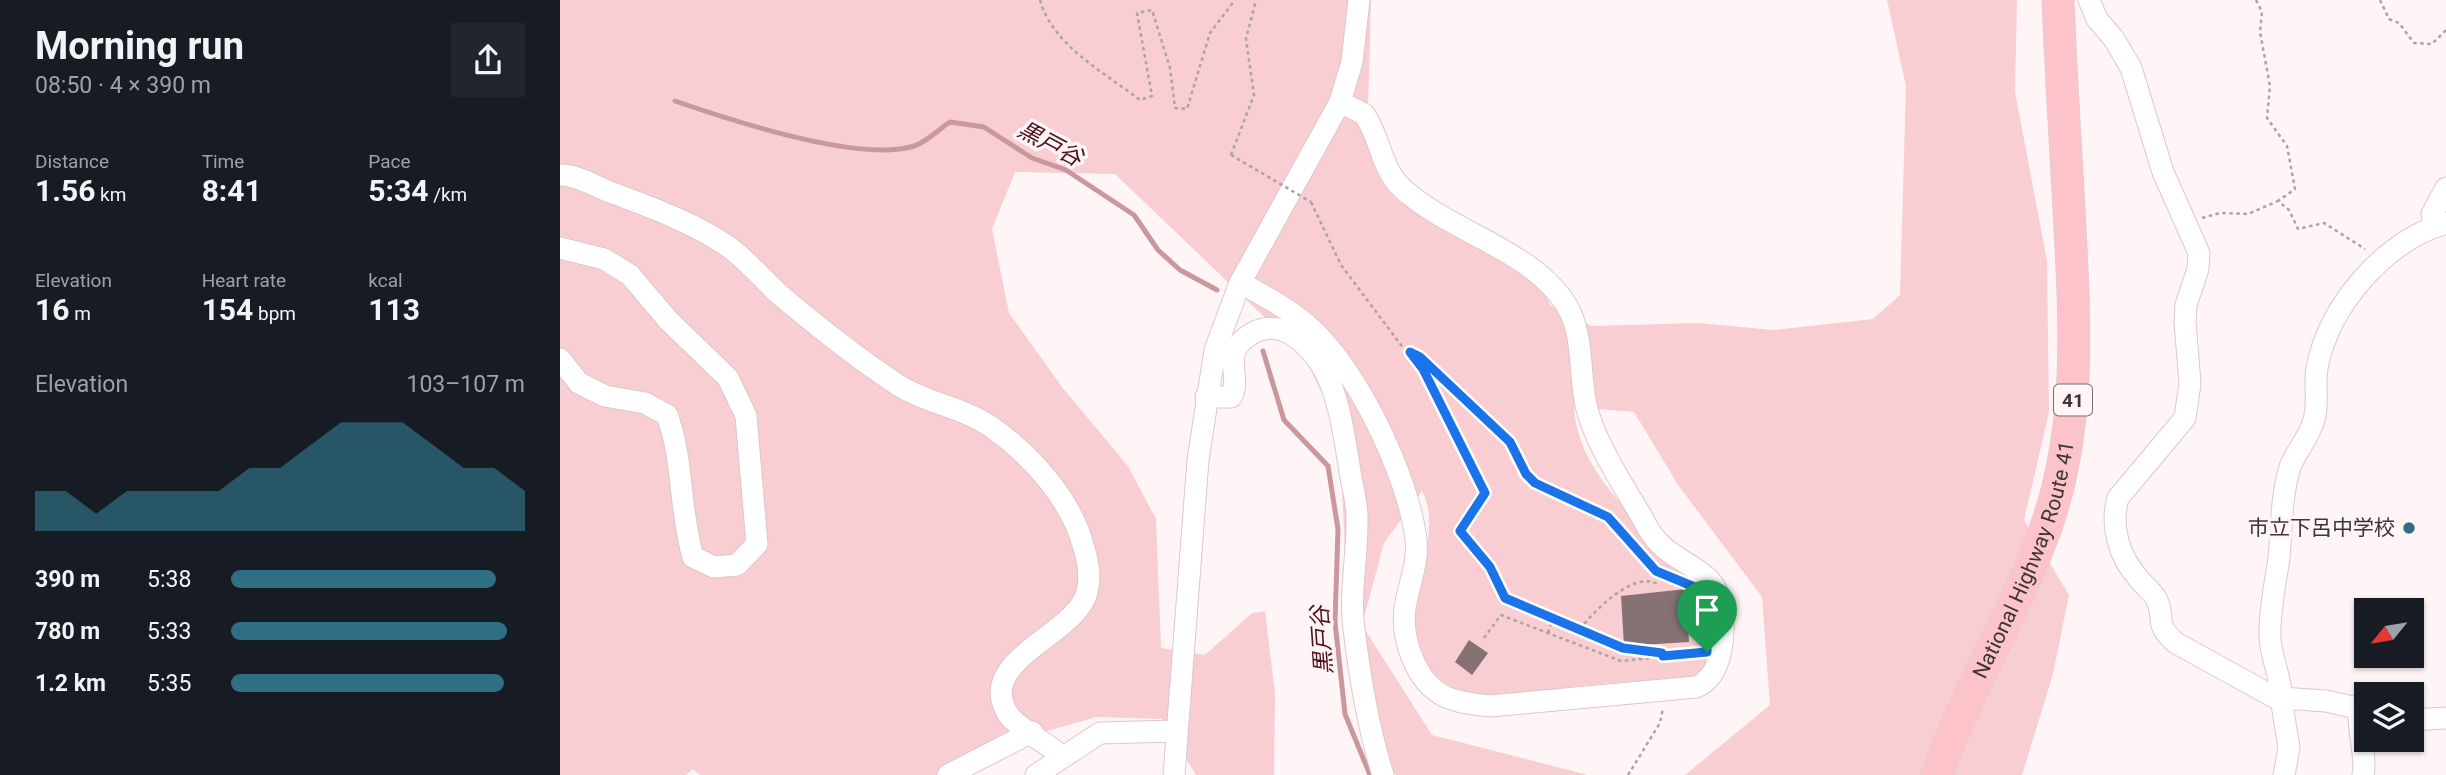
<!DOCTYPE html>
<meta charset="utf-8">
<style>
body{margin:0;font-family:Roboto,"Noto Sans JP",sans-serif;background:#20242c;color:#f1f3f6;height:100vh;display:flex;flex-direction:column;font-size:26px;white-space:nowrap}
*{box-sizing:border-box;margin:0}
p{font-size:23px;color:#9ea1a6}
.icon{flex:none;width:38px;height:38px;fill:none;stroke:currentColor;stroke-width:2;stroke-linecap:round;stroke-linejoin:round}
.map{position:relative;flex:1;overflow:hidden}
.sheet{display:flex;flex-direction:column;background:#171b24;width:560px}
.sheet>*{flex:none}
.needle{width:46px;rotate:240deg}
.buttons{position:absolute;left:1794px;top:598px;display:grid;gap:14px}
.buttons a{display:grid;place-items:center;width:70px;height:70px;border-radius:0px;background:#171b24;box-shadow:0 2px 5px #0004;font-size:35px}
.pin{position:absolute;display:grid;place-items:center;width:60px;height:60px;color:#fff;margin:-72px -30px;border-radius:50% 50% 50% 0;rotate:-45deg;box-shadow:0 0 7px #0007}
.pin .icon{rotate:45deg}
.round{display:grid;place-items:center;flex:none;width:74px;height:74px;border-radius:0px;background:#20242c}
.summary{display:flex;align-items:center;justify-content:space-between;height:119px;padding:0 35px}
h1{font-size:38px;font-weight:700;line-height:52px}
.metrics{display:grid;grid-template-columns:repeat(3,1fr);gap:10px;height:119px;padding:7px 35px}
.metrics div{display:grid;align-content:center}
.metrics b{font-size:30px;font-weight:700}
.metrics small{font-size:19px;font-weight:400}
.metrics p{font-size:19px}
.chart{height:196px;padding:14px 35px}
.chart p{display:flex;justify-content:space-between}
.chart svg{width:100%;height:126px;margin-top:7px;fill:#2f6f83;opacity:.7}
ul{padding:0 35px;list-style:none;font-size:23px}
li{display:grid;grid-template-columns:112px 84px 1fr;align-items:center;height:52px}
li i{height:18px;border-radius:9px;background:#2f6f83}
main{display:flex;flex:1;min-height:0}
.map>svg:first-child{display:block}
</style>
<main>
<section class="sheet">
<div class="summary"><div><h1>Morning run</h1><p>08:50 · 4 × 390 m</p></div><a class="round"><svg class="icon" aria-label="share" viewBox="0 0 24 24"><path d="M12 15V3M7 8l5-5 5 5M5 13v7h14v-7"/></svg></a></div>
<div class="metrics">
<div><p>Distance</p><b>1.56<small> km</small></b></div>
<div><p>Time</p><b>8:41</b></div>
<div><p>Pace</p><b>5:34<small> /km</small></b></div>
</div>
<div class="metrics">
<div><p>Elevation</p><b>16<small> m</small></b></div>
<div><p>Heart rate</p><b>154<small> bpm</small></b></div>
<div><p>kcal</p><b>113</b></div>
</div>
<div class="chart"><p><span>Elevation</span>103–107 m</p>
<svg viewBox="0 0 160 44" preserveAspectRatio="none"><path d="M0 44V30L10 30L20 38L30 30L40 30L50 30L60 30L70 22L80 22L90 14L100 6L110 6L120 6L130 14L140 22L150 22L160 30V44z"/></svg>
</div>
<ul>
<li><b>390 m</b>5:38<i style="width:90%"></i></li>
<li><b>780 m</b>5:33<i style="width:94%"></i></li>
<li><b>1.2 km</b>5:35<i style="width:93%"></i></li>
</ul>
</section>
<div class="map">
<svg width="1886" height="775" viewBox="0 0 1886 775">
<rect width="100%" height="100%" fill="#fff5f6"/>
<!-- green -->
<path fill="#f8ced2" d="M0 0H811C810 26 810 51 809 77 807 123 801 170 841 203 877 224 976 270 991 306L1031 326 1139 323 1213 330 1313 319 1340 295 1346 86 1327 0H1457L1455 92 1487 261 1489 412 1464 520 1509 595 1493 674 1462 775H1125L1210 705 1202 597 1118 485 1074 412 1014 407C1018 485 1104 539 1149 593 1156 616 1153 661 1138 679 1102 681 1066 681 1030 685 976 690 903 718 866 663 854 644 853 623 856 601 861 569 879 521 862 491L824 543 802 625 872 735 1028 775H836L827 762 787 599 780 444 764 397 742 353 555 174 455 172 432 229 449 313 502 387 568 466 596 519 601 648 645 655 692 613 705 611 715 694 714 775H636L602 719 536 717 418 751 410 775H140L133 769 126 775H0Z"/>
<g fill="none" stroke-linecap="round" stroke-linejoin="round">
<!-- stream -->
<g stroke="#ca979c" stroke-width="5">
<path d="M115 101C170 120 300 163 354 146 367 142 379 129 390 122L424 127 472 158 506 170 574 215 598 250 620 270 657 290"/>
<path d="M703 351 724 420 768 466 778 529 775 622 785 714 810 775"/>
</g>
</g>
<!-- building -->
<g fill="#867173">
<path d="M1126 589 1129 642 1064 646 1061 596Z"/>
<path d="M909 640 928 653 912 675 895 662Z"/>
</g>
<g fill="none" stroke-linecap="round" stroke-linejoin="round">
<defs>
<g id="minor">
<path d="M1529 0 1537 19 1554 39 1571 68 1603 172 1639 253 1638 269 1626 305 1625 321 1630 384 1625 418 1558 498C1550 527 1559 557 1579 579 1584 586 1593 592 1597 600 1606 620 1593 623 1616 643L1714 697 1721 698C1722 677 1710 657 1710 636 1709 610 1716 582 1719 557 1722 527 1721 496 1730 467 1736 451 1749 438 1754 420 1759 402 1754 385 1757 368 1769 305 1825 241 1886 223"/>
<path d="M0 175C15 174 35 186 50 192 88 206 142 226 174 251 190 264 205 281 220 295 258 327 297 358 338 385 368 404 406 408 434 429 472 456 511 500 523 545 528 560 531 576 527 592 517 635 414 660 448 714 455 726 489 745 502 756"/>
<path d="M1874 227 1872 214 1886 188"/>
<path d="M0 248 44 259 70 275 108 320 168 378 186 416 197 544 177 565 154 567 133 557C119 509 124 461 107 415L85 403 45 396 19 383 0 359"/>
<path d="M680 283C704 295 726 307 747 325 796 366 849 477 856 540 859 561 848 587 845 608 841 638 855 681 884 696 898 703 915 704 930 706L1136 687C1165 676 1167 624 1159 597 1152 571 1119 563 1101 545 1094 538 1087 528 1083 519 1064 486 1034 442 1026 405 1019 373 1024 335 1007 306 973 250 890 232 843 189 821 170 821 138 804 114L780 102"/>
<path d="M646 397H671C682 380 664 358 681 342 695 328 713 324 729 333 775 359 781 418 789 465 791 482 797 500 797 517 798 554 789 592 794 629 800 679 808 727 823 775"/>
<path d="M1799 708C1797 729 1807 758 1803 775"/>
<path d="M1852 720 1886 718"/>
<path d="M388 775 472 732"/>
<path d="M476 775 540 733 616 731"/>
<path d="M614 775 638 460 655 350 680 283 780 102 792 62 799 0"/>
<path d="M1724 775 1729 748 1721 698 1766 701 1806 710"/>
</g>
<g id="highway">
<path id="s1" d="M1377 775C1408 685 1462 603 1491 512 1520 418 1515 324 1510 228 1506 152 1501 76 1498 0"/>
</g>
</defs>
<!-- minor casing -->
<use href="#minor" stroke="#dec7c9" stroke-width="23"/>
<!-- highway casing -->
<use href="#highway" stroke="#d4d2d2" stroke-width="33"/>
<!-- path -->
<g stroke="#aca3a3" stroke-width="2.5" stroke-dasharray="3.5 3.5" stroke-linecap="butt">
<path d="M480 0C493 46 544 72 580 100L592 96 577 13 592 10 610 68 615 108 627 109 650 33 675 0"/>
<path d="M1696 0 1702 12 1700 32 1710 86 1707 118 1727 146 1735 189 1718 201"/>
<path d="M1820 0 1829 19 1839 23 1854 43 1872 44 1886 30"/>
<path d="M671 155 694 95 686 39 696 0"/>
<path d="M751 202 781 265 841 345 863 369 925 493 900 531 930 567 945 598 1063 648 1102 653 1103 656"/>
<path d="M1642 218 1660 213 1688 214 1718 201 1729 210 1738 229 1764 223 1805 249"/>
<path d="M851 352 861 357 929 426 950 442 966 474 975 483 1048 518 1096 571 1112 577"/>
<path d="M1020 629C1033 612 1074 570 1097 584"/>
<path d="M988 633 993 618"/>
<path d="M924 638 941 615 1061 661 1143 653"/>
<path d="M1068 775 1100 723 1103 708"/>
</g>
<!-- minor -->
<use href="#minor" stroke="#fff" stroke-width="21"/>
<!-- highway -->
<use href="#highway" stroke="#fcc4ca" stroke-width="32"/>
<!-- path-bridge -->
<path stroke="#aca3a3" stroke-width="2.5" stroke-dasharray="3.5 3.5" stroke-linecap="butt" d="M671 155 751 202"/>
</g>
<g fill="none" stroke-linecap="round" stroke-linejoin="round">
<defs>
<path id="route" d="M850 352 860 357 950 442 966 474 975 483 1048 517 1096 571 1137 588 1146 608 1147 652 1103 656 1102 653 1063 648 945 598 930 567 900 531 925 493 863 369Z"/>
</defs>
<!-- route casing -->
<use href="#route" stroke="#fff" stroke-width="14"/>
<!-- route -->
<use href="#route" stroke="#1a73e8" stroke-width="9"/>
</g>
<!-- markers -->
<circle fill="#2f6f83" stroke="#fff5f6" stroke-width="2.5" cx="1849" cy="528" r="7"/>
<g text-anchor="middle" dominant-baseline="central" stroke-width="7" stroke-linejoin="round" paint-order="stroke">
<!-- shield labels -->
<rect fill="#fff5f6" stroke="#776e6e" stroke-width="2" x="1494" y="384.5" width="38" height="31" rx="5"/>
<g font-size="19" font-weight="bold" fill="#3d3434">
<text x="1513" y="400">41</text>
</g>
<!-- poi labels -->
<g font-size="21" fill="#3d3434" stroke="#fff5f6" text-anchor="end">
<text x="1835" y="528">市立下呂中学校</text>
</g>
<!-- street labels -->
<g font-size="21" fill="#3d3434" stroke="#fff5f6">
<text stroke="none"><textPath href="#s1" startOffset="233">National Highway Route 41</textPath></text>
</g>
<!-- water labels -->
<g font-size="23" font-style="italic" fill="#4f111f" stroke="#fff5f6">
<text transform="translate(490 144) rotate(28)">黒戸谷</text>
<text transform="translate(762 640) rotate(-94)">黒戸谷</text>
</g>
</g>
</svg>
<div class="buttons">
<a><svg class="needle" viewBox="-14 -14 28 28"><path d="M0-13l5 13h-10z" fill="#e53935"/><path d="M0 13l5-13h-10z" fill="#9ea1a6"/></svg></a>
<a><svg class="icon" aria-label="layers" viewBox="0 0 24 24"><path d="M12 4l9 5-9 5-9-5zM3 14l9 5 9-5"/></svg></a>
</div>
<div class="pin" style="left:1147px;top:652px;background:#1e9e55"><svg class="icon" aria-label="arrive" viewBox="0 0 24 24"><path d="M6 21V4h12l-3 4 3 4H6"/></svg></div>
</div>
</main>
